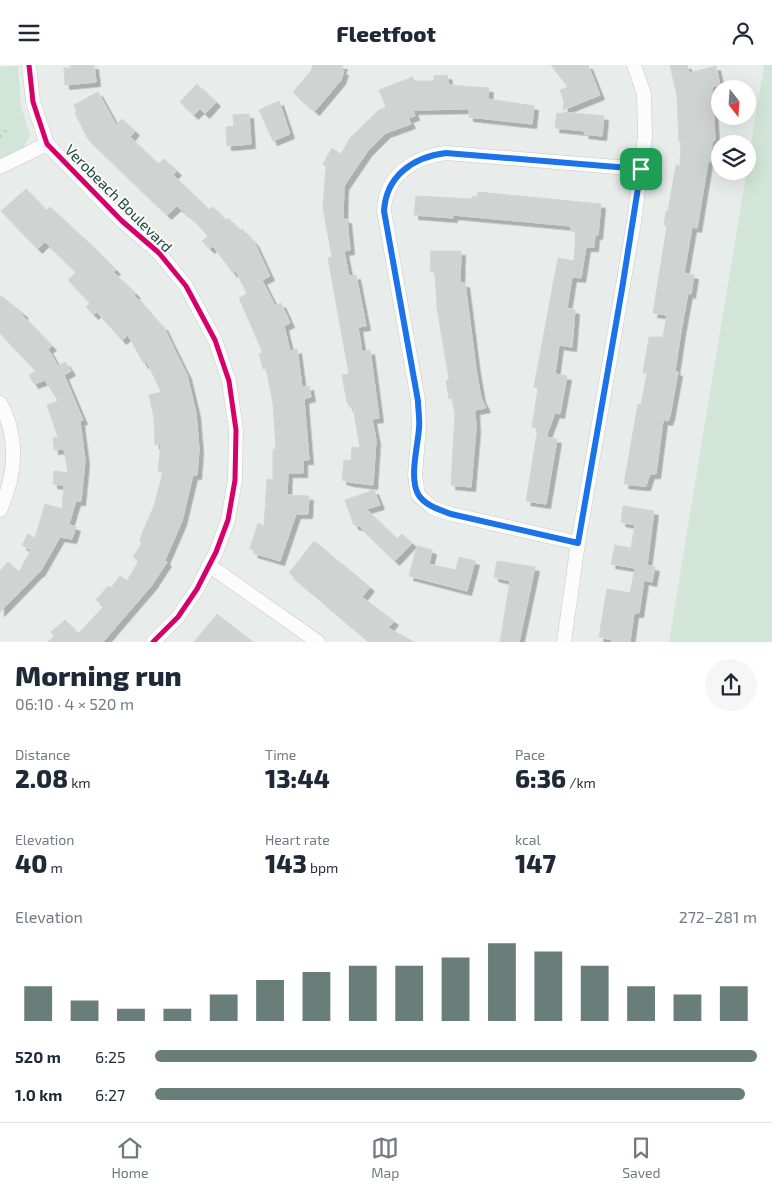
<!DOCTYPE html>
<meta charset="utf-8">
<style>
body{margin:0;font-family:"Exo 2",sans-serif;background:#f6f6f7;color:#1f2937;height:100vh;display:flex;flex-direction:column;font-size:19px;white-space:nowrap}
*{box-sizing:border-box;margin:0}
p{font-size:16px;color:#747a83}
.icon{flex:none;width:28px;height:28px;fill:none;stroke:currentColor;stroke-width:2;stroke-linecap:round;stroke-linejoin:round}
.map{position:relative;height:577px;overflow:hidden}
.drawer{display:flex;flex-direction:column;background:#fff;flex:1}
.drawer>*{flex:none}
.needle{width:32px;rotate:163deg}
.fabs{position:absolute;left:711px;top:15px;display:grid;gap:10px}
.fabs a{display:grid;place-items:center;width:45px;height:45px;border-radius:50%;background:#fff;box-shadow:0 5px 20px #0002;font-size:25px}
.pin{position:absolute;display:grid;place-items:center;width:42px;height:42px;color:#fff;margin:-21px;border-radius:10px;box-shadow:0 2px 8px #0006}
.round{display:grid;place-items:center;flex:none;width:52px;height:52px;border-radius:26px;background:#f6f6f7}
.headline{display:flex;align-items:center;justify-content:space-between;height:85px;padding:0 15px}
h1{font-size:28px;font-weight:800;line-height:38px}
.figures{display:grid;grid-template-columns:repeat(3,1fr);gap:8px;height:85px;padding:5px 15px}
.figures div{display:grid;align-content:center}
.figures b{font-size:25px;font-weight:800}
.figures small{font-size:14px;font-weight:400}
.figures p{font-size:14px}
.chart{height:140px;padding:10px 15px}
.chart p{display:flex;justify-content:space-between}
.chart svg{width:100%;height:90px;margin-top:5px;stroke:#697e78;stroke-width:6}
ul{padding:0 15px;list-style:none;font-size:16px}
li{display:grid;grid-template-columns:80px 60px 1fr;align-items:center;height:38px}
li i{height:12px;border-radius:6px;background:#697e78}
header{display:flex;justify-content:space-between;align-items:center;height:65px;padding:0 15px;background:#fff;font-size:22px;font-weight:800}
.tabs{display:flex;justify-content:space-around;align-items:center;height:70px;border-top:1px solid #e0e1e3;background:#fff;font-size:14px;color:#747a83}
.tabs a{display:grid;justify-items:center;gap:2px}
.tabs .selected{color:#697e78}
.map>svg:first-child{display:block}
</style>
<header><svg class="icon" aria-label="menu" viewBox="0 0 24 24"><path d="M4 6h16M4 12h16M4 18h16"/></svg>Fleetfoot<svg class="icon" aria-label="person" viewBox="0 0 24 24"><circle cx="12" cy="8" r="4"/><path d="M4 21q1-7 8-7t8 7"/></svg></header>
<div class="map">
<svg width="772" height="577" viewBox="0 0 772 577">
<defs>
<filter id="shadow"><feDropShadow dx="4.5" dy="4.5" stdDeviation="0" flood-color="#0004"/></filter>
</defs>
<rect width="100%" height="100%" fill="#e8edeb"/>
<!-- green -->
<g fill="#d1e6d8">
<path d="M764 0H772V577H669Z"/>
<path d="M18 1 21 41 30 70 22 85 0 96V2Z"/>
</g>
<!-- building -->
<g fill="#cfd4d2" stroke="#d1d6d4" filter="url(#shadow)">
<path d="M70 0H94L96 17 65 20 64 3H70Z"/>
<path d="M313 0H343L341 5 344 6 341 15 315 46 293 27 311 6Z"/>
<path d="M551 0H588L600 30 563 45 564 36 560 25 568 22Z"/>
<path d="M670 0H687L689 8 716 1 720 20 712 22 715 75 712 78 710 97H708L697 163 692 162 684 208 694 210 691 229 688 228 681 266 675 306 678 307 670 351 668 356 663 355 656 409H650L646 421H642L624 419 638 339 641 340 647 308H643L649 272H663L667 250 653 248 667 161 664 160 666 146H668L676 100 680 101 681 76H679L677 31Z"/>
<path d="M447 10 449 20 489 23 488 34 534 41 532 59 469 52V44L413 45 415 51 408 53 411 59 386 68 367 87 344 121 343 154H347L350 185 344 186 349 211 356 210 366 261 358 262 362 287 370 285 379 353 372 354 376 375 373 420 349 417 342 415 344 395 351 396 352 382 360 383 353 341 349 342 347 337 342 310 349 309 328 193 332 192 323 143 326 101 323 99 332 83 341 89 350 73 379 45 386 42 379 25 413 12 414 16H434V11Z"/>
<path d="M197 19 216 37 205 49 200 44 194 50 180 37Z"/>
<path d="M98 27 116 60 122 54 135 66 130 72 158 99 164 94 177 106 173 110 209 145 213 142 226 156 228 153 240 166 242 164 254 177 270 211 262 215 275 241 281 238 290 258 284 261 290 286 297 284 302 322 309 321 311 332 304 334 309 395H303V408H288L287 430 309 431 308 449H296L280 496 253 488 254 485 250 484 258 458 264 461 267 414 273 415V384H276L273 338 266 303 263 304 259 288H263L239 233 247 229 236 206 233 208 213 181 210 184 202 176 208 171 192 153 177 141 167 150 88 74 75 48 77 47 74 40Z"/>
<path d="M279 36 290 69 273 76 259 45Z"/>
<path d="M563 47 604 51 602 71 584 69 585 66 555 63 557 48 563 49Z"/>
<path d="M249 49 251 79 227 81 226 62 234 61 233 50Z"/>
<path d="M26 124 46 146 50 142 93 182 116 205 113 207 136 229 134 230 161 261H163L187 310 196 348 199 384 197 410H193L182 456 165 495 167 497 152 520 103 577H48L54 571 51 567 65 555 78 569 104 541 96 535 108 521 111 523 120 511 127 516 139 495 133 492 142 478 140 477 141 471 154 441 163 407H158L161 379 155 380 154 353 149 330 161 327 147 297 144 299 128 270 122 275 97 247 94 250 86 242 90 238 68 215 76 207 45 177 38 184 1 146Z"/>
<path d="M478 127 601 139 598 170H595L594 182H586L581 213 572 212 567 243 575 245 572 282 559 280 555 309 567 311 560 349 555 348 546 372 557 374 546 439 526 436 538 363 532 362 538 323 534 322 558 193 574 196 576 167 571 166V161L453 150V153L414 150 416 131 472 134 473 131 477 132Z"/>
<path d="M431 186H461L460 218H465L476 304 481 333 486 343 475 345 476 364 471 422 451 420 455 349 452 333 449 334 446 316 449 314 437 243 435 206H430Z"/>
<path d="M0 230 24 249 22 250 52 281 48 284 58 301 65 297 71 306 64 310 83 355 80 356 85 396 81 436H76L69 459 76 462 72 474 60 472 40 507H39L0 547V506L8 497 19 507 31 485 22 480 28 469 35 473 45 439 62 444 64 420 53 419 54 406 68 408 64 384 54 385 53 373 58 372 47 340 58 336 45 315 34 319 29 310 36 306 0 268Z"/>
<path d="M374 425 380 440 366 444 397 474 402 469 412 478 395 496 359 461 354 460 345 435Z"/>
<path d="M623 441 654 446 647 500 655 502 652 517 644 515 639 548H634L630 577H612L613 575 599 572 607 524 630 528 635 503 611 499 615 480 631 483 635 460 621 457Z"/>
<path d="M314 476 370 522 362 532 394 556 388 563 414 577H370L289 508Z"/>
<path d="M417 481 432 485 429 499 456 505 459 492 475 496 467 526 409 511Z"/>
<path d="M497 496 535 502 519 577H500L510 516 494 512Z"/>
<path d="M217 549 236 564 253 577H194Z"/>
</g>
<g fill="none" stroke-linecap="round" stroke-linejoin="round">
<defs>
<g id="minor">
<path d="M29 0 33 37 47 79 122 156 159 188 186 221 215 275 229 316 236 365 235 415 228 455 216 487 197 524 178 552 153 577"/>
<path d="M0 102 47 79"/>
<path d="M0 338C19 372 16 410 0 445"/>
<path d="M578 478 451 449 433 443 418 430 415 410 419 362 418 335 384 146C385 111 413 92 446 88L641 104"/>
<path d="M210 501 318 577"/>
<path d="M564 577 578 478 634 157 645 71 644 29 634 0"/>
</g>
</defs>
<!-- minor casing -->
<use href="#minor" stroke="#c5cac8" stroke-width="15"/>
<!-- path -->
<path stroke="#c3ccca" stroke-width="2.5" stroke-dasharray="2.5 4" stroke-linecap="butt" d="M0 72 8 63"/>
<!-- minor -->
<use href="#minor" stroke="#fcfcfc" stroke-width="14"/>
<defs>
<g id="cycleway">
<path d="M29 0 33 37 47 79 122 156 159 188 186 221 215 275 229 316 236 365 235 415 228 455 216 487 197 524 178 552 153 577"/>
<path d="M578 478 451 449 433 443 418 430 415 410 419 362 418 335 384 146C385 111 413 92 446 88L641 104"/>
</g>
</defs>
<!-- cycleway casing -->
<use href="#cycleway" stroke="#f7fbf9" stroke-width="8"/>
<!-- cycleway -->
<use href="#cycleway" stroke="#d6006c" stroke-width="5"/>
</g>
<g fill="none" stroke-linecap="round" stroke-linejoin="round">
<defs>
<path id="route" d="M446 88 641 104 622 224 578 478 451 449C440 445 424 440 418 429 409 412 418 381 419 363 420 354 418 344 418 336L384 146C386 111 413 92 446 88Z"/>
</defs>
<!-- route casing -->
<use href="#route" stroke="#fff" stroke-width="10"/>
<!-- route -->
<use href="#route" stroke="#1a73e8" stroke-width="6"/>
</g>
<g text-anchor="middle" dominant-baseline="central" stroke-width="4" stroke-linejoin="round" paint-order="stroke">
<!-- street labels -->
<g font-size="15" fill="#24423a" stroke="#f7fbf9">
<text transform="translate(119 133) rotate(45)">Verobeach Boulevard</text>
</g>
</g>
</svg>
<div class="fabs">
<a><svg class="needle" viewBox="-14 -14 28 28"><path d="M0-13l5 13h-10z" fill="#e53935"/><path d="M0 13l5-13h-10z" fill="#747a83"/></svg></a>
<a><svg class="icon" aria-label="layers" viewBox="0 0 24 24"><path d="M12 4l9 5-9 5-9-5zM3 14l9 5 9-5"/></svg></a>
</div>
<div class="pin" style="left:641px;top:104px;background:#1e9e55"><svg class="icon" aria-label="arrive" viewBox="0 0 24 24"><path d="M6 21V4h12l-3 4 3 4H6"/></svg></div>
</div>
<section class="drawer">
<div class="headline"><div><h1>Morning run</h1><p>06:10 · 4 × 520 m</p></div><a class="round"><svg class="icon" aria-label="share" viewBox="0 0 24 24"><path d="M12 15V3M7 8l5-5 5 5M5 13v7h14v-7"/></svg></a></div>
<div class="figures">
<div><p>Distance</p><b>2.08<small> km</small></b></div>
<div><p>Time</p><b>13:44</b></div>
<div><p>Pace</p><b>6:36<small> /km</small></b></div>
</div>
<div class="figures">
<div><p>Elevation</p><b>40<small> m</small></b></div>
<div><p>Heart rate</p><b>143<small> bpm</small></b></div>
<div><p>kcal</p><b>147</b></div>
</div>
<div class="chart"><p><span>Elevation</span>272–281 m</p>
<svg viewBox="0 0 160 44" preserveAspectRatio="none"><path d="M5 44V27M15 44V34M25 44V38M35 44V38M45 44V31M55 44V24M65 44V20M75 44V17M85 44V17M95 44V13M105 44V6M115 44V10M125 44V17M135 44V27M145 44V31M155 44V27"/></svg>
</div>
<ul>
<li><b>520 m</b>6:25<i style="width:100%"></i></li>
<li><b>1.0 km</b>6:27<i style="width:98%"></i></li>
</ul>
</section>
<nav class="tabs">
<a class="selected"><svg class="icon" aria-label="home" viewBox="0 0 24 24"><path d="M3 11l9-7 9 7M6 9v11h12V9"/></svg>Home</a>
<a><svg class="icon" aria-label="map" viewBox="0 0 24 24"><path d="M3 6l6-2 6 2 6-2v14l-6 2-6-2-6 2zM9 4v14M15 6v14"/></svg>Map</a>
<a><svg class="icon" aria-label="saved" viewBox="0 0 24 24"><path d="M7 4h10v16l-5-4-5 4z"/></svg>Saved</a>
</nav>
